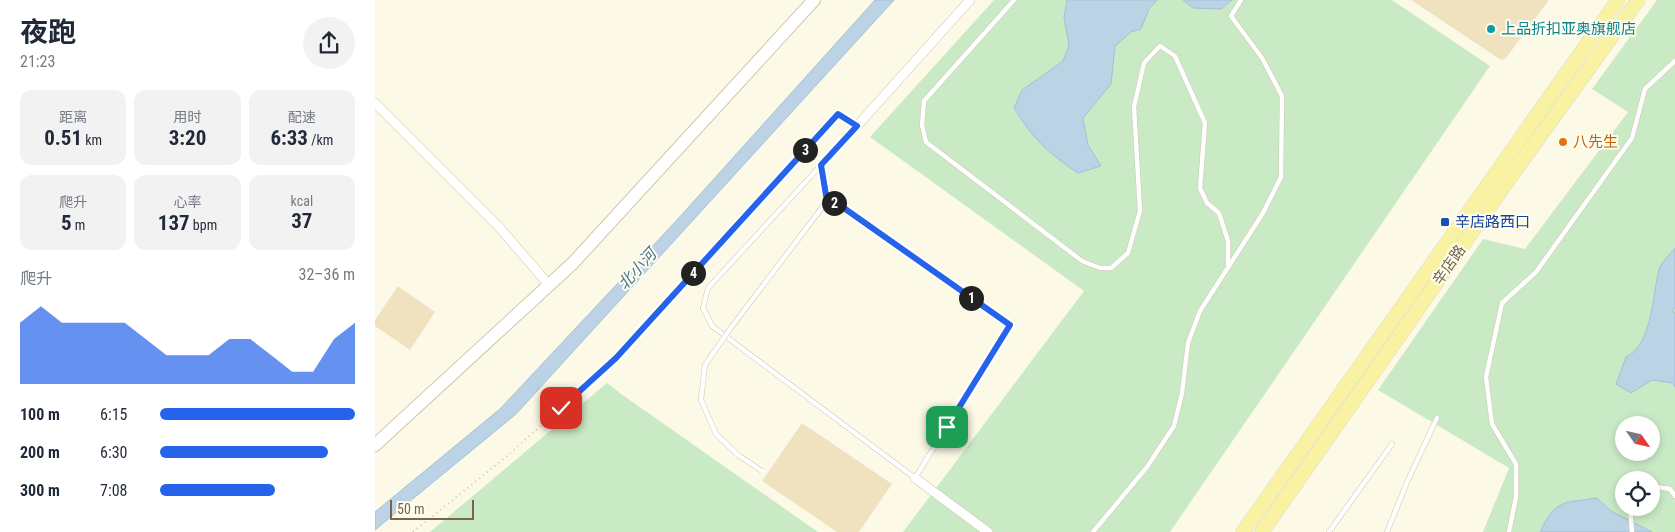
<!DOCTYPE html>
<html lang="zh">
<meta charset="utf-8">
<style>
body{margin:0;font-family:"Roboto Condensed","Noto Sans SC",sans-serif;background:#f2f2f3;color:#1f2937;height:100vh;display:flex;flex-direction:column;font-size:19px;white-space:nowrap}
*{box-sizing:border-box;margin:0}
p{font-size:16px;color:#747a83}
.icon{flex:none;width:28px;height:28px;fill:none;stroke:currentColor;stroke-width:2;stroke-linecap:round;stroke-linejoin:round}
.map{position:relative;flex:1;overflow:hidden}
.details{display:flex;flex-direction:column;background:#fff;width:375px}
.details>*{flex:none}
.needle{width:32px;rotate:124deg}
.controls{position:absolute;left:1240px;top:416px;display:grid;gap:10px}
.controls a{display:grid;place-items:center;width:45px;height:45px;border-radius:50%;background:#fff;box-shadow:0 2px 8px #0003;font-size:25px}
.scale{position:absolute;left:15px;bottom:12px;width:84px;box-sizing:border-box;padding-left:5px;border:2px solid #76674c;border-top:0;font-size:14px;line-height:18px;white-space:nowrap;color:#76674c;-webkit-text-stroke:4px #fffdee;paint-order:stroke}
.pin{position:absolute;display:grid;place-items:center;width:42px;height:42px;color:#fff;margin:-21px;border-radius:10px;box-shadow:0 2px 8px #0006}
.km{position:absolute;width:25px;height:25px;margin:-12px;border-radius:50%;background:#222;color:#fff;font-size:14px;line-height:25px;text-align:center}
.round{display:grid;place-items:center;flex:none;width:52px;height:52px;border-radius:26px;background:#f2f2f3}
.head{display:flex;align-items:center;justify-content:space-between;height:85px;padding:0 20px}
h1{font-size:28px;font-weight:700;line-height:38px}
.figures{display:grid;grid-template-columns:repeat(3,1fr);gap:8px;height:85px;padding:5px 20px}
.figures div{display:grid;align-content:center;border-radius:12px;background:#f2f2f3;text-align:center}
.figures b{font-size:21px;font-weight:700}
.figures small{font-size:14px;font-weight:400}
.figures p{font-size:14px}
.chart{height:140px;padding:10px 20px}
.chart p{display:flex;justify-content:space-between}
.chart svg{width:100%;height:90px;margin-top:5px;fill:#2563eb;opacity:.7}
ul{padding:0 20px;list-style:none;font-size:16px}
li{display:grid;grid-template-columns:80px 60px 1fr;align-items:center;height:38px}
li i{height:12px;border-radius:6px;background:#2563eb}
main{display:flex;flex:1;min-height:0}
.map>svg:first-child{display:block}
</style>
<main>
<section class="details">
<div class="head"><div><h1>夜跑</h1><p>21:23</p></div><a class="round"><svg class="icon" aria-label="share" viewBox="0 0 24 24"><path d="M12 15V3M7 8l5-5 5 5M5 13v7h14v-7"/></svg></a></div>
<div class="figures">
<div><p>距离</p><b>0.51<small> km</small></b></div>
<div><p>用时</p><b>3:20</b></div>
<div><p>配速</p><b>6:33<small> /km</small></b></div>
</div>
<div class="figures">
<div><p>爬升</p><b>5<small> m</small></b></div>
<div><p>心率</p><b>137<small> bpm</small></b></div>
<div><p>kcal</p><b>37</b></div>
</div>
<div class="chart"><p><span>爬升</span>32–36 m</p>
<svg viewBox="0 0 160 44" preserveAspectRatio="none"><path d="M0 44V14L10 6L20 14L30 14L40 14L50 14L60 22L70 30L80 30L90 30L100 22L110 22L120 30L130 38L140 38L150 22L160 14V44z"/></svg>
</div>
<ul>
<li><b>100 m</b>6:15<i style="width:100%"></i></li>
<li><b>200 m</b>6:30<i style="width:86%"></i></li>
<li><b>300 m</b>7:08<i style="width:59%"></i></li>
</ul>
</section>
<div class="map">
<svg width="1300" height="532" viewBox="0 0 1300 532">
<rect width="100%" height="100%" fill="#fcfae7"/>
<!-- green -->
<g fill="#caeac6" fill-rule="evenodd">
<path d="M619 0H1017L1115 66 795 532H528L709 291 495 137Z"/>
<path d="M1282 0H1300V532H1108L1134 468 1003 390 1108 239 1150 249 1253 112 1217 89ZM1249 425H1276V452H1249ZM1249 480H1276V508H1249Z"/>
<path d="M232 383 249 396 443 532H55Z"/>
</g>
<!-- water -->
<g fill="#bcd3e6" stroke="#a2c0d7">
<path d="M500 0H519L141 414 0 530V512L125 409 302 220Z"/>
<path d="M692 0H782L774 9 766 29 756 32 740 46 736 84 708 118 713 145 726 166 703 173C672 152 659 140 639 108L647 90 688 61 694 45 689 18Z"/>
<path d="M808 0H857L846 9 818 8Z"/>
<path d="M1300 248V307L1298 311 1300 313V387L1297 383 1277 380 1256 393 1241 384 1251 357C1278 344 1277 295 1284 270 1286 262 1295 254 1300 248Z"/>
<path d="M1222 498 1236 511 1277 532H1165C1181 499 1188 503 1222 498Z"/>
</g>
<!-- building -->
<g fill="#f1e2bf">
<path d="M1036 0H1174L1131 58 1126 60Z"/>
<path d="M23 286 60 312 35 350 0 326V320Z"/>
<path d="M427 423 517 484 484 532H462L387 481Z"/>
</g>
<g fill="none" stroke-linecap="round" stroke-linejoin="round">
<defs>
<g id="lane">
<path d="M639 0 549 101 547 125 551 142 707 261 725 268H736L753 253 765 211 759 107 769 63 785 46 800 56 830 123 825 188 832 203 844 213 853 241V265"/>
<path d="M447 165 452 201 466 206 635 325 540 478 337 326 328 308 333 288 482 126"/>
<path d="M1276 486 1295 489 1300 496"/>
<path d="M1255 508 1257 532"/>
<path d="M718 532 772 467 799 426 807 393 813 343 825 311 888 213 906 177 907 96 887 58 856 16 866 0"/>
<path d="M954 532 1017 444"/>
<path d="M1012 532 1033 480 1062 418"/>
<path d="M1134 532 1141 497V464L1117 424 1111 377 1127 303 1161 272 1257 138 1270 89 1300 61"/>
</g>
<g id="street">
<path d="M0 103 124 227 174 285"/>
<path d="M482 126 595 0"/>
<path d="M540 478 613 532"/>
</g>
<path id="secondary" d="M0 445 198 263 439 0"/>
<g id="primary">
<path d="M868 532 1243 0"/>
<path d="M887 532 1137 175 1263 0"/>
</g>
</defs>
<!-- lane casing -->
<use href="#lane" stroke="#cec5ae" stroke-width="5.5"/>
<!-- street casing -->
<use href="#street" stroke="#cec5ae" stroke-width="10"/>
<!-- secondary casing -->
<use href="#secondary" stroke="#cfc5a9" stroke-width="14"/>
<!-- primary casing -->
<use href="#primary" stroke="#dedbd4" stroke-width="15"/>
<!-- path -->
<path stroke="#d6c6a2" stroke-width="2" stroke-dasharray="1 4" stroke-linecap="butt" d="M38 532 131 457 241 358 463 114 474 120"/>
<!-- lane -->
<use href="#lane" stroke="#fff" stroke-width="4.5"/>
<!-- street -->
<use href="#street" stroke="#fff" stroke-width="9"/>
<!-- secondary -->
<use href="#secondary" stroke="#fff" stroke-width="12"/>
<!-- primary -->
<use href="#primary" stroke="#f9f2a2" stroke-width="14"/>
<defs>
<path id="lane-bridge" d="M387 471 363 455 341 434 326 400 330 365 355 329 452 201"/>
</defs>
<!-- lane-bridge casing -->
<use href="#lane-bridge" stroke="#cec5ae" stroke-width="5.5" stroke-linecap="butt"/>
<!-- lane-bridge -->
<use href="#lane-bridge" stroke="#fff" stroke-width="4.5"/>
</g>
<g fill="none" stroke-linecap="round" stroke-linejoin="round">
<defs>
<path id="route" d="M186 408 241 358 463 114 482 126 446 165 452 201 466 206 635 325 572 427"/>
</defs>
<!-- route casing -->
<use href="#route" stroke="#fff" stroke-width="10"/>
<!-- route -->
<use href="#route" stroke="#2563eb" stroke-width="6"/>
</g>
<!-- markers -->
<circle fill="#0f9aa8" stroke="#fffdee" stroke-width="2" cx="1116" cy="29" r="5"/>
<circle fill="#e8710a" stroke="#fffdee" stroke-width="2" cx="1188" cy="142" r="5"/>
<rect fill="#1a4fb4" stroke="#fffdee" stroke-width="2" x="1065" y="217" width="10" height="10" rx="2.5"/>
<g text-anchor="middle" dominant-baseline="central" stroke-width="4" stroke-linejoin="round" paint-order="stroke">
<!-- culture labels -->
<g font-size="15" fill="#0d838f" stroke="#fffdee" text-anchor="start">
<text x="1126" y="29">上品折扣亚奥旗舰店</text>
</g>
<!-- food labels -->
<g font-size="15" fill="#c56008" stroke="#fffdee" text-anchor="start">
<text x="1198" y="142">八先生</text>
</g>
<!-- transit labels -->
<g font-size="15" fill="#164399" stroke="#fffdee" text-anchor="start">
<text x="1080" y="222">辛店路西口</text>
</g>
<!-- street labels -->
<g font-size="15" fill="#76674c" stroke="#fffdee">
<text transform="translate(1074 265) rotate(-55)">辛店路</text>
</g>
<!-- water labels -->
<g font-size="16" font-style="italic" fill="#4c7596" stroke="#fffdee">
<text transform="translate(262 269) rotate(-48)">北小河</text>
</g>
</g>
</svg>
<div class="controls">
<a><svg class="needle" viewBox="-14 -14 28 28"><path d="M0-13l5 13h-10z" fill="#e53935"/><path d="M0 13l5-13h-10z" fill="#747a83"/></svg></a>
<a><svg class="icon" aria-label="locate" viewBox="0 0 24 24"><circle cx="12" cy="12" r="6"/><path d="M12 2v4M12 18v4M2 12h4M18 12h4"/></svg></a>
</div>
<div class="scale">50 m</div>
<div class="pin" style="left:572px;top:427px;background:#1e9e55"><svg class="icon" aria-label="arrive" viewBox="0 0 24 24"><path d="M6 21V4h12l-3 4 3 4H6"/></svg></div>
<div class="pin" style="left:186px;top:408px;background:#d93025"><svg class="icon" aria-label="check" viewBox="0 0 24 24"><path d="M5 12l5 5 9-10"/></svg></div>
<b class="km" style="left:596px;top:298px">1</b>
<b class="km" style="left:459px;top:203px">2</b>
<b class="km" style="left:430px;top:150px">3</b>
<b class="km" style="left:318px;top:273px">4</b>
</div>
</main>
